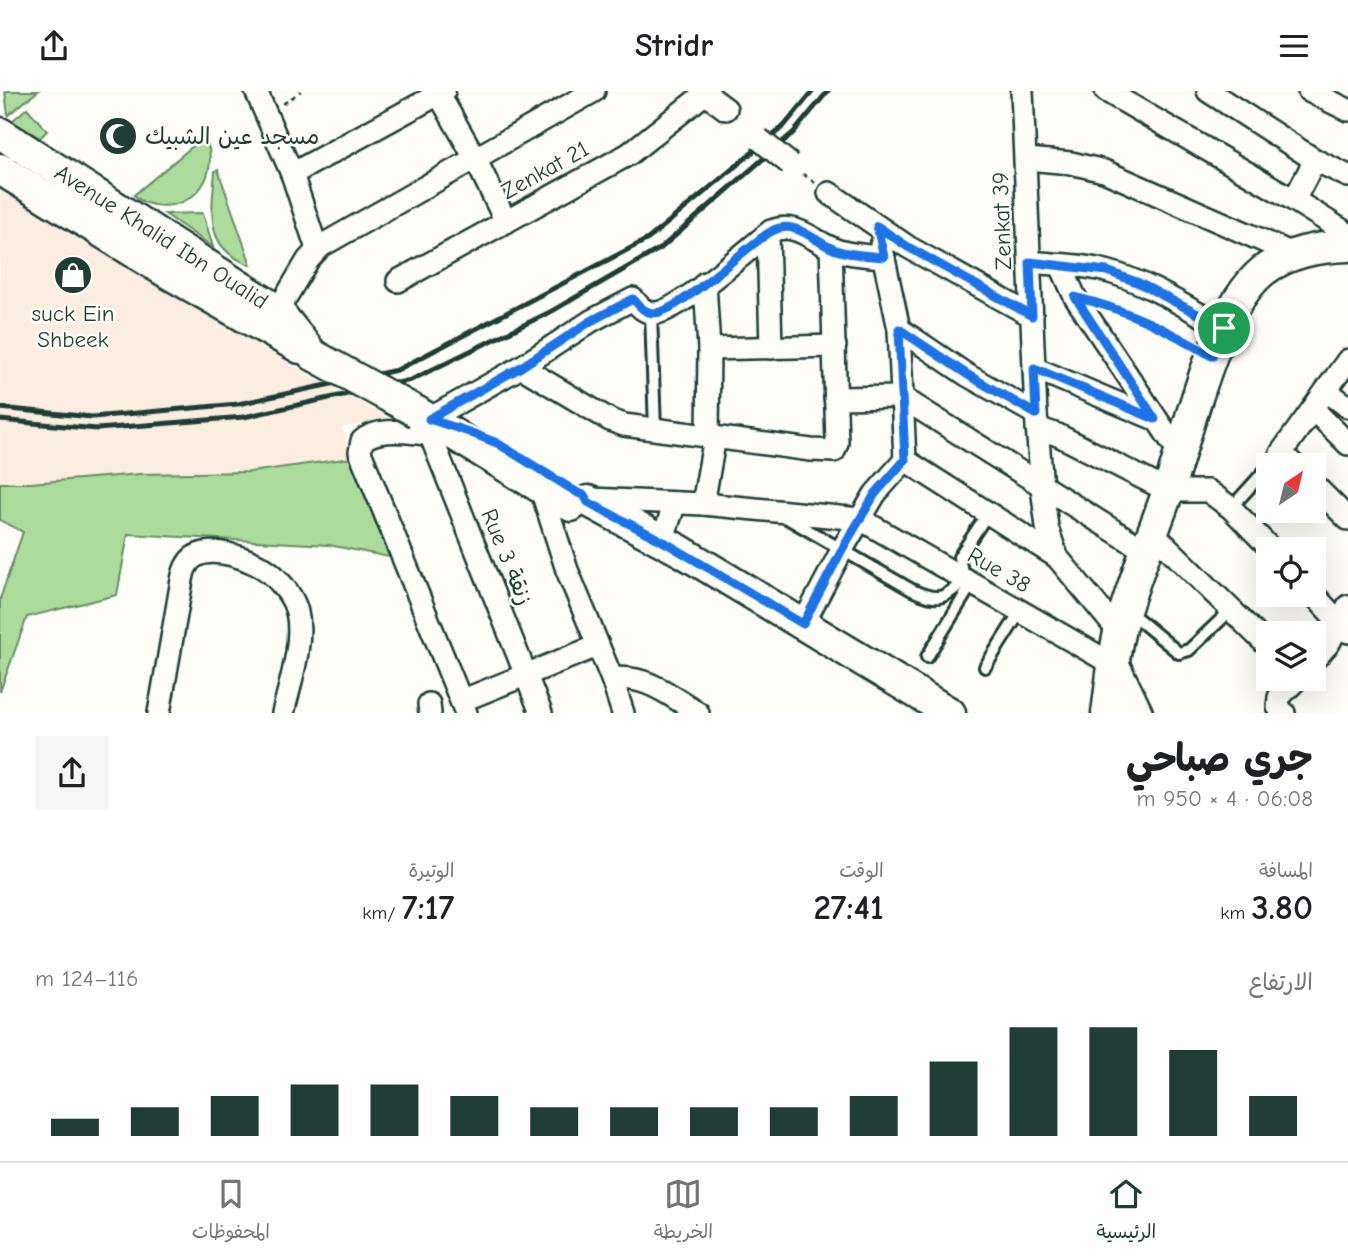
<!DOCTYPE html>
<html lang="ar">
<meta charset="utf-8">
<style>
body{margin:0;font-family:"Comic Neue","Playpen Sans Arabic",sans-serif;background:#f6f6f6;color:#202124;direction:rtl;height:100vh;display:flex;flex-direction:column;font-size:26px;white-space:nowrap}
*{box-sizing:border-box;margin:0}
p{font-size:23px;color:#757577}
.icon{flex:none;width:38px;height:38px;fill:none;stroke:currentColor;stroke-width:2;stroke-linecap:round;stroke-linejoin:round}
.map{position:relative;height:622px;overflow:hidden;direction:ltr}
.drawer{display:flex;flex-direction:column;background:#fff;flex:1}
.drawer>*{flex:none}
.needle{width:46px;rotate:35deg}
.buttons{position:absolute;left:1256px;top:362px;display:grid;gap:14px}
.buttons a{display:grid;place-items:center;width:70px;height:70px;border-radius:0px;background:#fff;box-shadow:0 7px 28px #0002;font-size:35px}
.pin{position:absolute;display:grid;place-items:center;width:60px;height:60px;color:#fff;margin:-30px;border:4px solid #fff;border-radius:50%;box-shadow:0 2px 7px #0007}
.round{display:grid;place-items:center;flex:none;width:74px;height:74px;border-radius:0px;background:#f6f6f6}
.overview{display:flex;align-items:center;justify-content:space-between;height:119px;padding:0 35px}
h1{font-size:38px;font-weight:700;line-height:52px}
.figures{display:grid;grid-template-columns:repeat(3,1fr);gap:10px;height:119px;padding:7px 35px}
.figures div{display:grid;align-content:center}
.figures b{font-size:35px;font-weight:700}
.figures small{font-size:19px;font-weight:400}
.figures p{font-size:19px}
.chart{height:196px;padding:14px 35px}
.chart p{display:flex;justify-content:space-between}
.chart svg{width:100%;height:126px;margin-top:7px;stroke:#1f3d34;stroke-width:6}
header{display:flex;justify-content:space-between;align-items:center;height:91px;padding:0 35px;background:#fff;font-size:32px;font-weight:700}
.menu{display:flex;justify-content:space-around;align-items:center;height:98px;border-top:2px solid #e0e0e0;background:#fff;font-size:19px;color:#757577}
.menu a{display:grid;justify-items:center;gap:4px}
.menu .active{color:#1f3d34}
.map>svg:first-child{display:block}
</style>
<header><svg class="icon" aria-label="menu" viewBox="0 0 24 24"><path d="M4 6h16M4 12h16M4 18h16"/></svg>Stridr<svg class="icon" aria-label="share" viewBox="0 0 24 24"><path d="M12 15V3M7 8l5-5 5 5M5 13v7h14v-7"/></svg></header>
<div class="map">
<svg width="1348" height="622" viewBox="0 0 1348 622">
<rect width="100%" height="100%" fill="#fdfcf7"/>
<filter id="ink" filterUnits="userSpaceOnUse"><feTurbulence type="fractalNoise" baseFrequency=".0143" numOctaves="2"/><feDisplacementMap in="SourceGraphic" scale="14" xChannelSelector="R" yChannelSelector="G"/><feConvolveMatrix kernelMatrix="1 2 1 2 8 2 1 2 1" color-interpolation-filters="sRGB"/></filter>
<g filter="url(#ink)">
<!-- built -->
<path fill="#fbeddf" d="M0 95 290 273 398 332 369 331 342 337 351 367 250 381 140 383 31 392H0Z"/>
<!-- green -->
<g fill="#acdc9b" stroke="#668c68" stroke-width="2">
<path d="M5 0H38L8 24Z"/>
<path d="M27 17 47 40 40 47 12 30Z"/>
<path d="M205 45C221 83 196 120 154 114 146 112 139 110 134 104Z"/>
<path d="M218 79 251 174C203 158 212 121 215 80Z"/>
<path d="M203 122 213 156 165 123Z"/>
<path d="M351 367 389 466 329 454 128 443 117 504 27 526 0 601V508L23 441 0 429V392H31L140 383 250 381Z"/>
</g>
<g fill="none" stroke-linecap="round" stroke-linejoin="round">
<defs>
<g id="lane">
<path d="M651 222 655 339"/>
<path d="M1231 417 1269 375"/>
<path d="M787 427 912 499C938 511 943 508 964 490L959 466 988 422"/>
<path d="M1127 519 1179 562 1189 559 1232 518"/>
<path d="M927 566 971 494"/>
<path d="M985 576 1020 521"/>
</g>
<g id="street">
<path d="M256 0 292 83 317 158"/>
<path d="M437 0 475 67 506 131"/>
<path d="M702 0 726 18"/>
<path d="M1022 0 1036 323 1042 396 1047 436 1057 466 1119 541"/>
<path d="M1106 0 1294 109 1348 143"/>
<path d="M1208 0 1315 69 1348 85"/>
<path d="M1309 0 1348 19"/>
<path d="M1027 68 1071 72 1104 80 1293 163"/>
<path d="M292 83 444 0"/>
<path d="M829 102 908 156 1032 225"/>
<path d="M1294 109 1315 69"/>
<path d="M768 143 771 257"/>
<path d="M881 154 899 238 905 369"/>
<path d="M1030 171C1055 174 1082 173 1106 180 1148 191 1187 217 1224 237"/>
<path d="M1061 175 1075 206 1180 363"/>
<path d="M398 190 629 63 708 0"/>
<path d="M705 192 709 258 708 345"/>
<path d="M271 231 308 169 321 155 594 0"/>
<path d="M899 238 967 284 1036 323"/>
<path d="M709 258 835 255"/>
<path d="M521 276 610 329 624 334 811 359 834 360 837 352 831 157"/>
<path d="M1034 277 1155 328"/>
<path d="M1327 300 1348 316"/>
<path d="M901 306 1146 460"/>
<path d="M835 307 901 306"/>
<path d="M1314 319 1348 353"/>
<path d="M1037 337 1058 344 1168 400H1208L1231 417 1271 458"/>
<path d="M430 343C410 342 378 335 362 350L360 361 466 622"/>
<path d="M905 369 1057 466"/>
<path d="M1294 374 1281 362 1348 269"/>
<path d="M1314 394 1348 428"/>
<path d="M541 398 567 479 612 588"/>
<path d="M590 408 703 413 860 428 1114 574"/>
<path d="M703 413 715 346"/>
<path d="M1153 442 1269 556"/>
<path d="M666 452 665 441 675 412"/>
<path d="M1314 504 1348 541"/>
<path d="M803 533 843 457 875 403 905 369"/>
<path d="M1314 569 1329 552 1348 515"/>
<path d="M461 610 597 555"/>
<path d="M429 613 430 622"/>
<path d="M159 622 182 489C183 484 184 478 187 474 201 447 258 469 274 485 283 494 294 508 297 521 304 550 290 593 283 622"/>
<path d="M541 622 430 343 429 328 521 276 591 230 633 208C639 215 644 222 655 222 678 221 750 157 771 140 798 129 815 153 839 160 853 164 869 165 884 166"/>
<path d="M623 622 612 588C645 583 672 605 698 622"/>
<path d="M1284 622 1278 616 1279 606 1297 588"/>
</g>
<g id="secondary">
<path id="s1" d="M0 42 277 219 313 264"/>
<path d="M0 78 168 182 300 257"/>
<path d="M417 321 571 415"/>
<path d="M588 410 681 460 950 622"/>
<path d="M1114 574 1137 622"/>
<path d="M1107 622C1111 594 1113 565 1120 538 1132 490 1153 444 1169 397 1189 339 1215 219 1263 180 1288 161 1318 156 1348 155"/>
</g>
</defs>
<!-- lane casing -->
<use href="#lane" stroke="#1f3d34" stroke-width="16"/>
<!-- street casing -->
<use href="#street" stroke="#1f3d34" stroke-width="26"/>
<!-- secondary casing -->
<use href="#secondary" stroke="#1f3d34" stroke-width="35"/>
<!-- path -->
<g stroke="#1f3d34" stroke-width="2.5" stroke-dasharray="5 5" stroke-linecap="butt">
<path d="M283 13 301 0"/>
<path d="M803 83 815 92"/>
<path d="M1102 213 1141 228 1192 253"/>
</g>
<!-- lane -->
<use href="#lane" stroke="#fdfcf7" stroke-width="10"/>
<!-- street -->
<use href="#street" stroke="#fdfcf7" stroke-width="21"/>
<!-- secondary -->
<use href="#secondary" stroke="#fdfcf7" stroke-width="30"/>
<!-- rail -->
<g stroke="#1f3d34" stroke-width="5">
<path d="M0 317 92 326 238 313 397 279 648 148 784 35 813 0"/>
<path d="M0 329 97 338 244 326 411 289 552 220 661 157 794 41 828 0"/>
</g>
<defs>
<path id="street-bridge" d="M759 48 790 73"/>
<path id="secondary-bridge" d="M313 264 417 321"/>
</defs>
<!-- street-bridge casing -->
<use href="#street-bridge" stroke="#1f3d34" stroke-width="26" stroke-linecap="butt"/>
<!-- secondary-bridge casing -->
<use href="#secondary-bridge" stroke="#1f3d34" stroke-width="35" stroke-linecap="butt"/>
<!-- street-bridge -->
<use href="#street-bridge" stroke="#fdfcf7" stroke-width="21"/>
<!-- secondary-bridge -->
<use href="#secondary-bridge" stroke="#fdfcf7" stroke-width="30"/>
</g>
</g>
<g fill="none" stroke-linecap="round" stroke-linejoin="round" filter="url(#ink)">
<defs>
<path id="route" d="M877 135 908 156 1032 225 1030 171 1107 180 1139 192 1224 237 1212 265C1166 238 1128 219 1075 206L1155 328 1034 277 1036 323 968 284 899 238 905 369 875 403 843 457 803 533 666 452 588 411 584 404 578 402 497 352 469 341 429 328 521 276 591 230 633 208C639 214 644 222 654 222 679 222 746 154 772 140 796 127 815 152 836 159 851 164 868 165 884 166Z"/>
</defs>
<!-- route casing -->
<use href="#route" stroke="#fff" stroke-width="14"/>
<!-- route -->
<use href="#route" stroke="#1a73e8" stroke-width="9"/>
</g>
<!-- icons -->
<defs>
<symbol id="mosque-disc" viewBox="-11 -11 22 22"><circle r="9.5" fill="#1f3d34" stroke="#fdfcf7"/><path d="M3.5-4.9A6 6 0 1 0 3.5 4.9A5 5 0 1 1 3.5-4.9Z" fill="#fff"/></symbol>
<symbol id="shop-disc" viewBox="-11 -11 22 22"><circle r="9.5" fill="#1f3d34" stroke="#fdfcf7"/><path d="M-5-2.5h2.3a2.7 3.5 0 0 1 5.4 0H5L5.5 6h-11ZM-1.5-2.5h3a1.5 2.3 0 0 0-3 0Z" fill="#fff"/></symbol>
</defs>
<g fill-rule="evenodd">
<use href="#mosque-disc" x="96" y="23" width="44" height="44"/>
<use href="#shop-disc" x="51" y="162" width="44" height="44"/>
</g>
<g text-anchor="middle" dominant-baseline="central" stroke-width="5" stroke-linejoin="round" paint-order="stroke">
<!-- poi labels -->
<g font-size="23" fill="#1f3d34" stroke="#fdfcf7" text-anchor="start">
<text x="145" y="45">مسجد عين الشبيك</text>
<text x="73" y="222" text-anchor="middle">suck Ein<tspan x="73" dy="26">Shbeek</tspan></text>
</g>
<!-- street labels -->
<g font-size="23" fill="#1f3d34" stroke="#fdfcf7">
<text transform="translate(545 79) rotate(-29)">Zenkat 21</text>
<text transform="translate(1002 130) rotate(-92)">Zenkat 39</text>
<text stroke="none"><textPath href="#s1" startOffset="192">Avenue Khalid Ibn Oualid</textPath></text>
<text transform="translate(507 466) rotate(68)">Rue 3 زنقة</text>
<text transform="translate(999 479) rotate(30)">Rue 38</text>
</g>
</g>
</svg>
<div class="buttons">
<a><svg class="needle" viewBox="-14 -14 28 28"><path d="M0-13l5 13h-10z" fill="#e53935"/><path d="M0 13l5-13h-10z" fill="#757577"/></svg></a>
<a><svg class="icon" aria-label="locate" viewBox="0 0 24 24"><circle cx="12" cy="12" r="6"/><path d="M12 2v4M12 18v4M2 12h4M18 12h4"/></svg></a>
<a><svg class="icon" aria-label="layers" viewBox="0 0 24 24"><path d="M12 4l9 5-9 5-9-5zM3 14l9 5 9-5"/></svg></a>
</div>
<div class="pin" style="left:1224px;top:237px;background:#1e9e55"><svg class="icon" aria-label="arrive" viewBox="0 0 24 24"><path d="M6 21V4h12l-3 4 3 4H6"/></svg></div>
</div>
<section class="drawer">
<div class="overview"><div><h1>جري صباحي</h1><p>06:08 · 4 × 950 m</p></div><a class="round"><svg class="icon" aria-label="share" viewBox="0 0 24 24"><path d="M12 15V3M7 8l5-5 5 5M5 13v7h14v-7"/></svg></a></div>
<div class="figures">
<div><p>المسافة</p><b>3.80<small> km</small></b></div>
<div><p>الوقت</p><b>27:41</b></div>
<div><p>الوتيرة</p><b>7:17<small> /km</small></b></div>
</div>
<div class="chart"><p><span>الارتفاع</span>116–124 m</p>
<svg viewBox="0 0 160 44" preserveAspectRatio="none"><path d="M5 44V38M15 44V34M25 44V30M35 44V26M45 44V26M55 44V30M65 44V34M75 44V34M85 44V34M95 44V34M105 44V30M115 44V18M125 44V6M135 44V6M145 44V14M155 44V30"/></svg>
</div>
</section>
<nav class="menu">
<a class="active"><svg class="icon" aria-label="home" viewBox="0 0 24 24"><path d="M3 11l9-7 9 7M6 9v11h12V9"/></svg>الرئيسية</a>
<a><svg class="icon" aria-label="map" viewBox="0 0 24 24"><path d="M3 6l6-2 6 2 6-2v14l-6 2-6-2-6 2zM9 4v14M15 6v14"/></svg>الخريطة</a>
<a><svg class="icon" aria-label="saved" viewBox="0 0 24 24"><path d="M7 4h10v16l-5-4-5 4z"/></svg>المحفوظات</a>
</nav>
